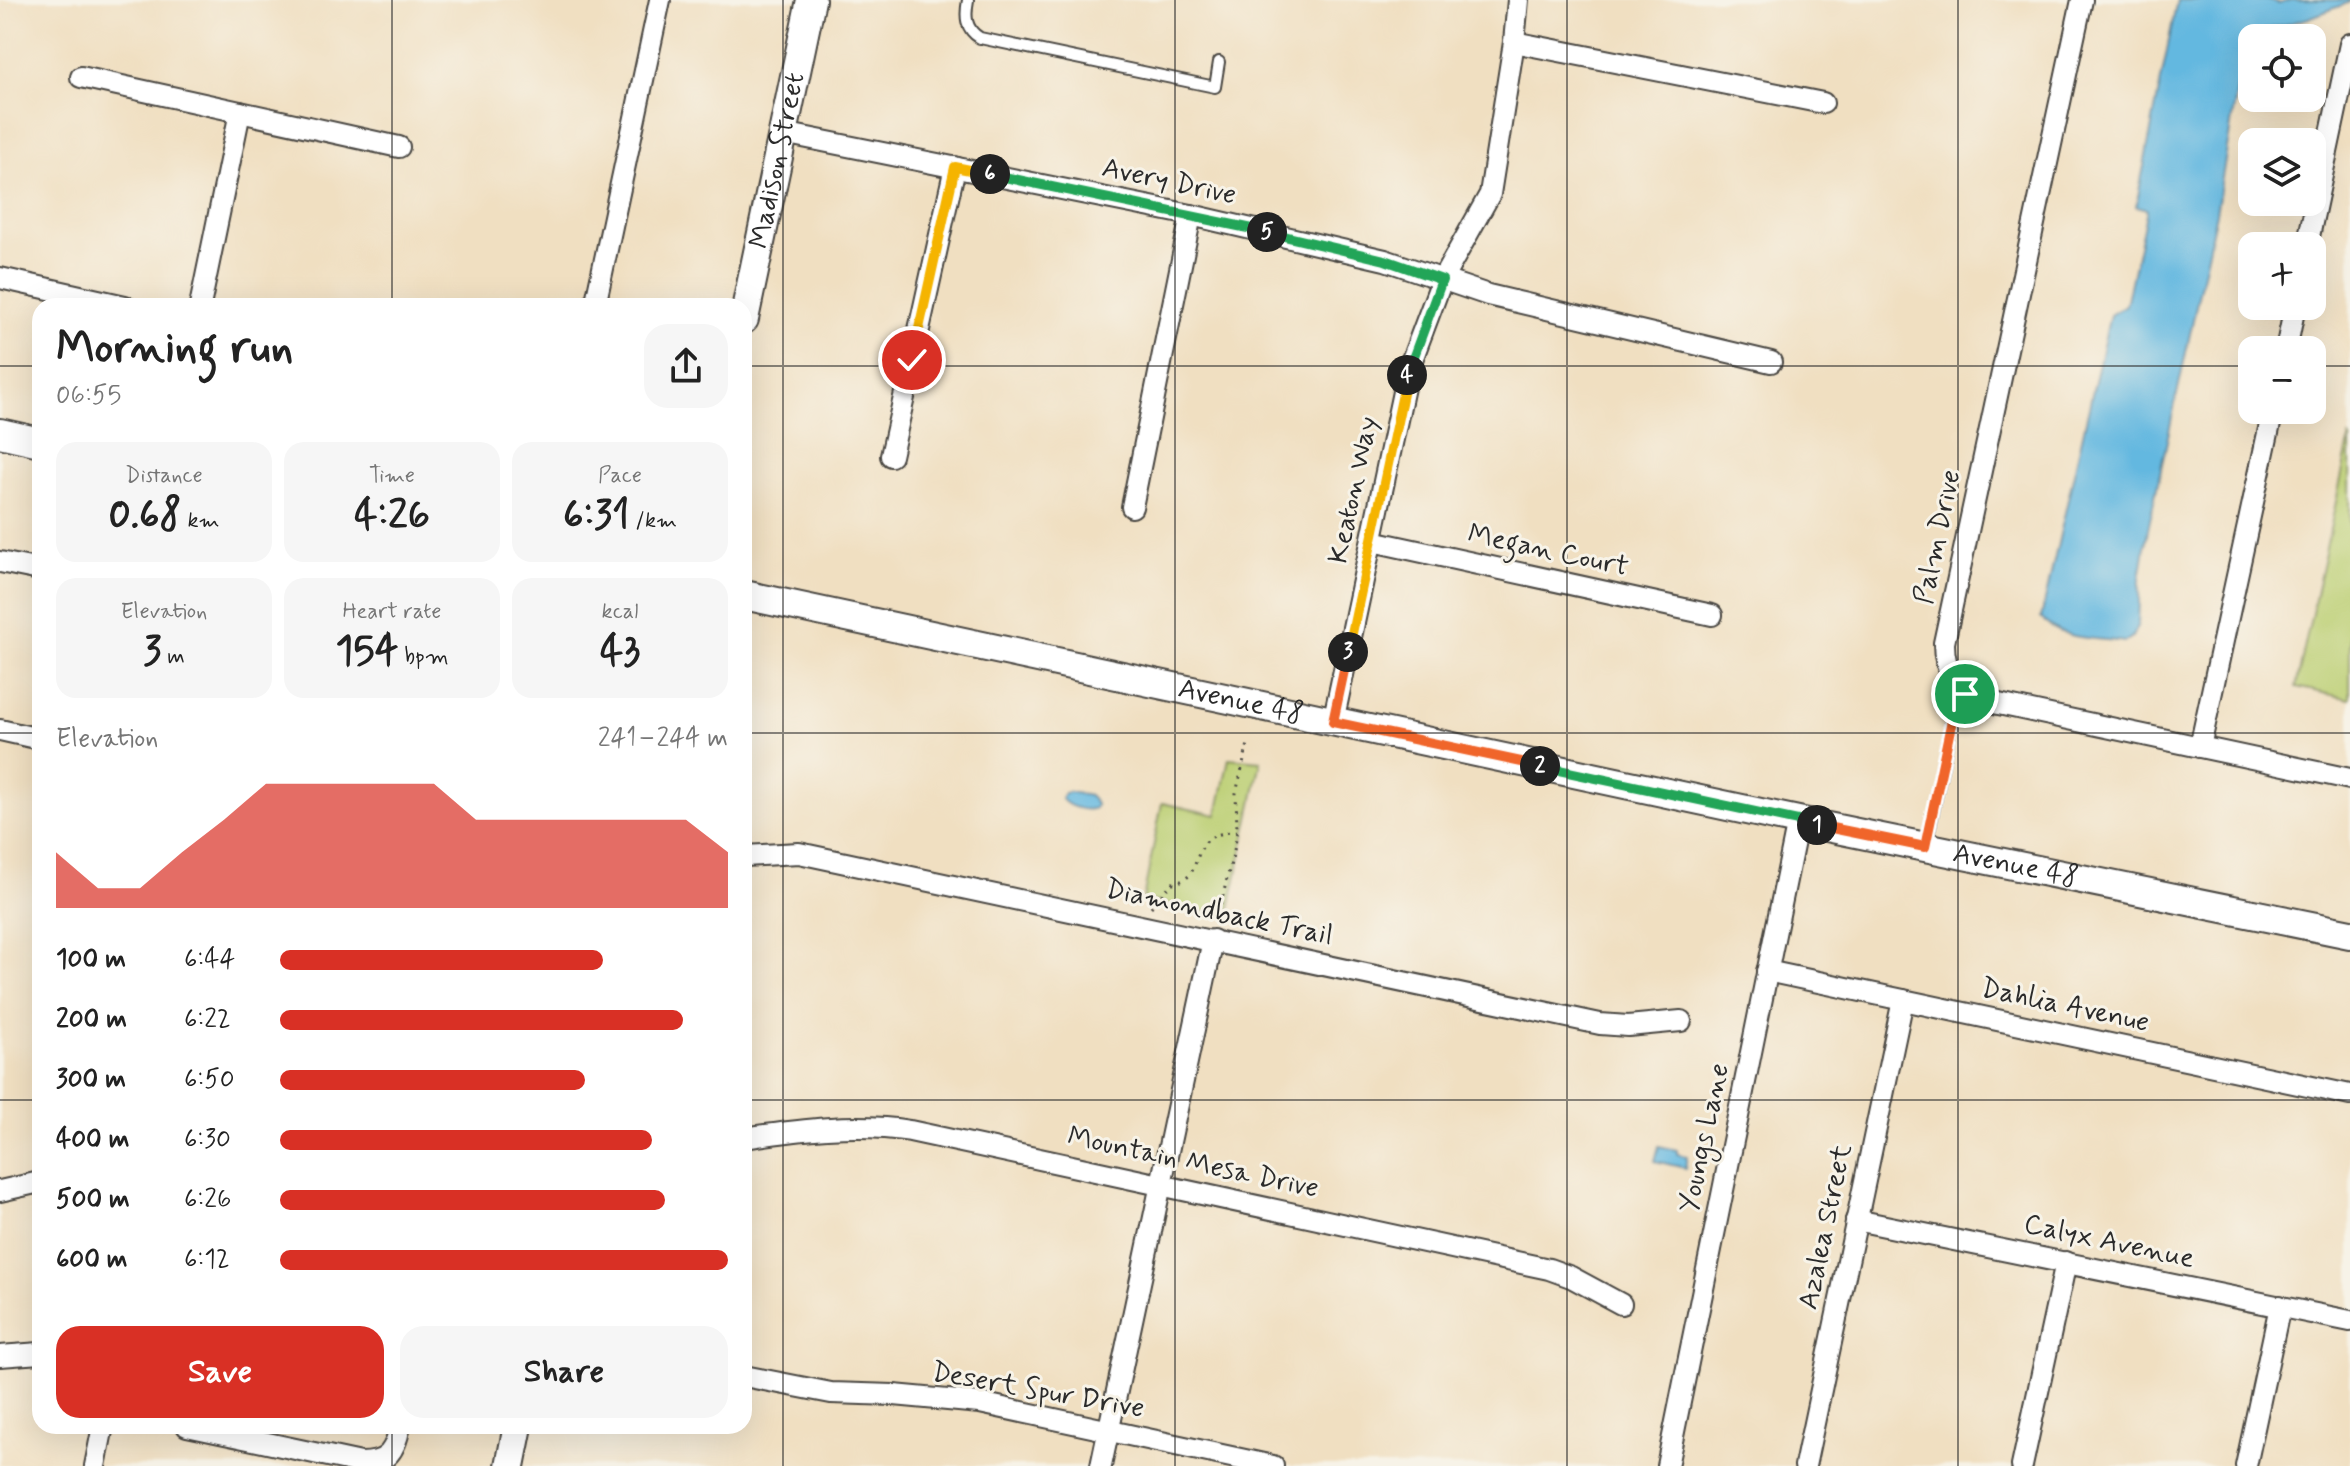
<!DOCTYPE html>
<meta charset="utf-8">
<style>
body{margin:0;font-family:Mynerve,sans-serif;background:#f6f6f6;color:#222;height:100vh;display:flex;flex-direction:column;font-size:30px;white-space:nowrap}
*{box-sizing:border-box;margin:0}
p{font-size:26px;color:#767676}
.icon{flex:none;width:44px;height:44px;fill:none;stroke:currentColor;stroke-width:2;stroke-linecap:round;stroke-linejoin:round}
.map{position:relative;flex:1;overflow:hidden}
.sheet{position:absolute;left:32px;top:298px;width:720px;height:1136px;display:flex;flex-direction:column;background:#fff;border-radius:24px;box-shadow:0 8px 32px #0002}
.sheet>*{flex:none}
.fabs{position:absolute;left:2238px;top:24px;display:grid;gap:16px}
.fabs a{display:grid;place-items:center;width:88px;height:88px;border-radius:16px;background:#fff;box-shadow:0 8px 32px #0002;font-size:40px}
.pin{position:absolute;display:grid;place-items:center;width:68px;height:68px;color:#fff;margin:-34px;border:4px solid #fff;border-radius:50%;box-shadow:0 2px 8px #0007}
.km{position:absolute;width:40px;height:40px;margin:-20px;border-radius:50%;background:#222;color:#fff;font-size:22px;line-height:40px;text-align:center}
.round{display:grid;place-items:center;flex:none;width:84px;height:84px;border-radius:24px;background:#f6f6f6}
.overview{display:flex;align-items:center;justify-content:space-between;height:136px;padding:0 24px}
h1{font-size:44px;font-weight:800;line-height:60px}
.stats{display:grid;grid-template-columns:repeat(3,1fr);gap:12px;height:136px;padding:8px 24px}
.stats div{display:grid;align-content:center;border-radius:20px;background:#f6f6f6;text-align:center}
.stats b{font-size:40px;font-weight:800}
.stats small{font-size:22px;font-weight:400}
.stats p{font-size:22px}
.chart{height:224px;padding:16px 24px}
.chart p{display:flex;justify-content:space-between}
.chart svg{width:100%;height:144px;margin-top:8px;fill:#d93025;opacity:.7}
.cta{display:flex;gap:16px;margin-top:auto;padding:16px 24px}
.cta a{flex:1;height:92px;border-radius:24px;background:#d93025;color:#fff;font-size:32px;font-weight:800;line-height:92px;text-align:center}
.cta a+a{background:#f6f6f6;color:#222}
ul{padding:0 24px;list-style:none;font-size:26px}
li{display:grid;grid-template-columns:128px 96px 1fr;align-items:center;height:60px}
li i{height:20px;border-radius:10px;background:#d93025}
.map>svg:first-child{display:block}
</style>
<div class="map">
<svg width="2350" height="1466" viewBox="0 0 2350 1466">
<rect width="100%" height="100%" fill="#f7f3e8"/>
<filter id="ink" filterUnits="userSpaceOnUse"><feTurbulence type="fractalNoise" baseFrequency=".0125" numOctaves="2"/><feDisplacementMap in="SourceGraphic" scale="16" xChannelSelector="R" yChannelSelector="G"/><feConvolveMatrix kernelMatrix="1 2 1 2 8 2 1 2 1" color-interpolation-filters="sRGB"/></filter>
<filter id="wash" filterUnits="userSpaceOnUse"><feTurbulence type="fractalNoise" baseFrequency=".006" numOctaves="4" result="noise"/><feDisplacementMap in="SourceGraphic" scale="32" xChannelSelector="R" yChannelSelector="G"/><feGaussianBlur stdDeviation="1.8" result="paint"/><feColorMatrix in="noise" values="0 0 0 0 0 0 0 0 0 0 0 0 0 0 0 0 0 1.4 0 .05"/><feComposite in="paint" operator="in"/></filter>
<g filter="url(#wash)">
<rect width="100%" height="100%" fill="#f0dfc1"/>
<!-- green -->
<g fill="#bccf73" stroke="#747d4f" stroke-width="2">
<path d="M2350 437V699L2296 687Z"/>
<path d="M1229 758 1261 761 1228 917 1143 899 1162 803 1217 815Z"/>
</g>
<!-- water -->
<g fill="#63b8e0" stroke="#477286" stroke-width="2">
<path d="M2177 0H2267L2279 4 2290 0H2350V2L2309 18 2257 32 2250 40 2242 61 2216 213 2148 529 2140 578 2138 624 2132 637 2125 642C2099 638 2060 641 2041 618L2110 315 2126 305 2147 209 2136 206Z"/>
<path d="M1070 792 1089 796 1096 804 1095 808C1085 812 1067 807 1061 798L1064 793Z"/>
<path d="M1659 1146 1677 1150V1154L1687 1156 1685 1168 1655 1161Z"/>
</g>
</g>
<g filter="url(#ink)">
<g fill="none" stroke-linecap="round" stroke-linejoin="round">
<defs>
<g id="lane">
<path d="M968 0C965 16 965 29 980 38L1215 87 1219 62"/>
<path d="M1926 846 1959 687"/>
</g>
<g id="street">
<path d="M2082 0 1944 643C1944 669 1955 690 1980 700L2350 779"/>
<path d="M1514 42 1823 103"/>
<path d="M81 77 399 147"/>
<path d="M783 133 1191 215 1385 260 1488 295 1771 362"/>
<path d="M2307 246 2350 44"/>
<path d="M0 278 125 306"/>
<path d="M200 306 240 112"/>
<path d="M595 306 660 0"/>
<path d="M2286 350 2295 306"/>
<path d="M891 456 955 167"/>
<path d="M1132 507 1191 215"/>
<path d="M1372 541 1712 615"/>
<path d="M0 562 40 570"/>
<path d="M1333 722 1407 373 1442 280 1490 194 1514 42 1518 0"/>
<path d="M0 730 40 739"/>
<path d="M2200 747 2273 410"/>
<path d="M744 856 799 853 1600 1024 1628 1026 1681 1021"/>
<path d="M1767 971 2350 1095"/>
<path d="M744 1138C799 1130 854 1122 910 1131L1549 1269 1571 1277 1621 1304"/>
<path d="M0 1191 40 1182"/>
<path d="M1856 1220 2350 1321"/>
<path d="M0 1356 40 1353"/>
<path d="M744 1376 831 1393 894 1395 980 1403 1273 1466"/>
<path d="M187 1426 361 1463C388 1463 395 1451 400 1426"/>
<path d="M95 1466 103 1426"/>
<path d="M1101 1466 1213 940"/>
<path d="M1667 1466 1798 821"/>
<path d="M1805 1466 1903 1000"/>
<path d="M2022 1466 2066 1262"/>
<path d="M2246 1466 2280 1306"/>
</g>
<g id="secondary">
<path id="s1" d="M744 319 811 0"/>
<path d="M0 433 40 442"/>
<path id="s2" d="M744 595 1798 821 2350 934"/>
<path d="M510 1466 518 1426"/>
</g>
</defs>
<!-- lane casing -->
<use href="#lane" stroke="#494642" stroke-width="14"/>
<!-- street casing -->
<use href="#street" stroke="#494642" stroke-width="24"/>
<!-- secondary casing -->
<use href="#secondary" stroke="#494642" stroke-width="32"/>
<!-- path -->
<g stroke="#494642" stroke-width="3" stroke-dasharray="2 6" stroke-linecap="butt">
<path d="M1151 907 1172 883C1199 881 1192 856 1207 841 1214 833 1227 833 1237 831"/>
<path d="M1217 920 1235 846 1237 831 1236 793 1248 744"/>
</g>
<!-- lane -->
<use href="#lane" stroke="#fff" stroke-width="10"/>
<!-- street -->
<use href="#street" stroke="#fff" stroke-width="20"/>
<!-- secondary -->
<use href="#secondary" stroke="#fff" stroke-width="28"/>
</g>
</g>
<g fill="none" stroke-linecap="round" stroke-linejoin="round" filter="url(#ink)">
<defs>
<path id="split-1" d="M1817 825 1925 847 1959 687 1965 694"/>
<path id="split-2" d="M1540 766 1817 825"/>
<path id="split-3" d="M1348 652 1333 722 1540 766"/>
<path id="split-4" d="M1348 652 1407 375"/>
<path id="split-5" d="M1267 232 1385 260 1442 280 1407 375"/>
<path id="split-6" d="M990 174 1267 232"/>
<path id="split-7" d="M912 360 955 167 990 174"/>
</defs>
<!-- split-1 casing -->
<use href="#split-1" stroke="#fff" stroke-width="16"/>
<!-- split-2 casing -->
<use href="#split-2" stroke="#fff" stroke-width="16"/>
<!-- split-3 casing -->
<use href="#split-3" stroke="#fff" stroke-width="16"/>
<!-- split-4 casing -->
<use href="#split-4" stroke="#fff" stroke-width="16"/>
<!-- split-5 casing -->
<use href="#split-5" stroke="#fff" stroke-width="16"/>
<!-- split-6 casing -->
<use href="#split-6" stroke="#fff" stroke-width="16"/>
<!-- split-7 casing -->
<use href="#split-7" stroke="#fff" stroke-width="16"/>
<!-- split-1 -->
<use href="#split-1" stroke="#f0652b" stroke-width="10"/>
<!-- split-2 -->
<use href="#split-2" stroke="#22a559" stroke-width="10"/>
<!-- split-3 -->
<use href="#split-3" stroke="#f0652b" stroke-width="10"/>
<!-- split-4 -->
<use href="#split-4" stroke="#f5b400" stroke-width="10"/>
<!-- split-5 -->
<use href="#split-5" stroke="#22a559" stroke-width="10"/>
<!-- split-6 -->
<use href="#split-6" stroke="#22a559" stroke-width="10"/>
<!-- split-7 -->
<use href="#split-7" stroke="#f5b400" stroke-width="10"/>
</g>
<!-- grid -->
<path fill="none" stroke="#2b2b2b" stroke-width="2" stroke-opacity="0.55" d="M392 0V306M783 0V1466M1175 0V1466M1567 0V1466M1958 0V1466M0 366H40M744 366H2252M2312 366H2350M0 733H40M744 733H2350M0 1100H40M744 1100H2350M392 1426V1466"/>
<g text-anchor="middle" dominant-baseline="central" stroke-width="6" stroke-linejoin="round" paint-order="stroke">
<!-- street labels -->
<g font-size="28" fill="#2b2b2b" stroke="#f7f3e8">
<text stroke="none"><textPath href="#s1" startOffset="162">Madison Street</textPath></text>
<text transform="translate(1169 182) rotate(12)">Avery Drive</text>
<text transform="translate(1354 490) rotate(-78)">Keaton Way</text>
<text transform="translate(1938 537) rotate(-78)">Palm Drive</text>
<text transform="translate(1548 551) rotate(12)">Megan Court</text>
<text stroke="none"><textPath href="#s2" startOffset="508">Avenue 48</textPath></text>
<text stroke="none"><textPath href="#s2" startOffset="1300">Avenue 48</textPath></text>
<text transform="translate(1219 913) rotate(12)">Diamondback Trail</text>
<text transform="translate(2065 1006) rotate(12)">Dahlia Avenue</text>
<text transform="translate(1705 1138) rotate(-78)">Youngs Lane</text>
<text transform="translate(1193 1163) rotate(12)">Mountain Mesa Drive</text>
<text transform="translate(1826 1227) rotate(-78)">Azalea Street</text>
<text transform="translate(2109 1242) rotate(12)">Calyx Avenue</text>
<text transform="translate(1038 1391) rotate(10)">Desert Spur Drive</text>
</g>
</g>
</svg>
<div class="fabs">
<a><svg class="icon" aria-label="locate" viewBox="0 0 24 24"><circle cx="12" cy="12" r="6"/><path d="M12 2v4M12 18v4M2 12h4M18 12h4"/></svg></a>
<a><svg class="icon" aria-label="layers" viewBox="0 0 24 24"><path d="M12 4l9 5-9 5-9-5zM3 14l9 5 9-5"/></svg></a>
<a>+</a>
<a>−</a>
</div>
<div class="pin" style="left:1965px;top:694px;background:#1e9e55"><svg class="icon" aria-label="arrive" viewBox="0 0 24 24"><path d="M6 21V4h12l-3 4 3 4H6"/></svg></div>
<div class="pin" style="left:912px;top:360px;background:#d93025"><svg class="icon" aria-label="check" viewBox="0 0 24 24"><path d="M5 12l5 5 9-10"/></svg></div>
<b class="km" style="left:1817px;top:825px">1</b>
<b class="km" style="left:1540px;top:766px">2</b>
<b class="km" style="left:1348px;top:652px">3</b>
<b class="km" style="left:1407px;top:375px">4</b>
<b class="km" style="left:1267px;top:232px">5</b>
<b class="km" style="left:990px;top:174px">6</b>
<section class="sheet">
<div class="overview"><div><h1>Morning run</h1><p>06:55</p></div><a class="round"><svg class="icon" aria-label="share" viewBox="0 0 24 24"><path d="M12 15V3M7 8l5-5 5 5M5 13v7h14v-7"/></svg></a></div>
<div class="stats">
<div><p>Distance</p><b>0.68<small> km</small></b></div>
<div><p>Time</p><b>4:26</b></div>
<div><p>Pace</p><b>6:31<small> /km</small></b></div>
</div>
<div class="stats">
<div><p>Elevation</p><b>3<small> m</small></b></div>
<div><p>Heart rate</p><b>154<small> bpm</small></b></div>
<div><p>kcal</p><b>43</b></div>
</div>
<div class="chart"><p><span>Elevation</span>241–244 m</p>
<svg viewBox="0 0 160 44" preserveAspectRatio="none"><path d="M0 44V27L10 38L20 38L30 27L40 17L50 6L60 6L70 6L80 6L90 6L100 17L110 17L120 17L130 17L140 17L150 17L160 27V44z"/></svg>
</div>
<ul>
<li><b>100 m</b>6:44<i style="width:72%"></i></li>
<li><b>200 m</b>6:22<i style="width:90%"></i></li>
<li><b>300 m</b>6:50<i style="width:68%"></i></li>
<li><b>400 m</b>6:30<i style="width:83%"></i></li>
<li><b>500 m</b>6:26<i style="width:86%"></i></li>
<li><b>600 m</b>6:12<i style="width:100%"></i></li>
</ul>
<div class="cta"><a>Save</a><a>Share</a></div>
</section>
</div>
